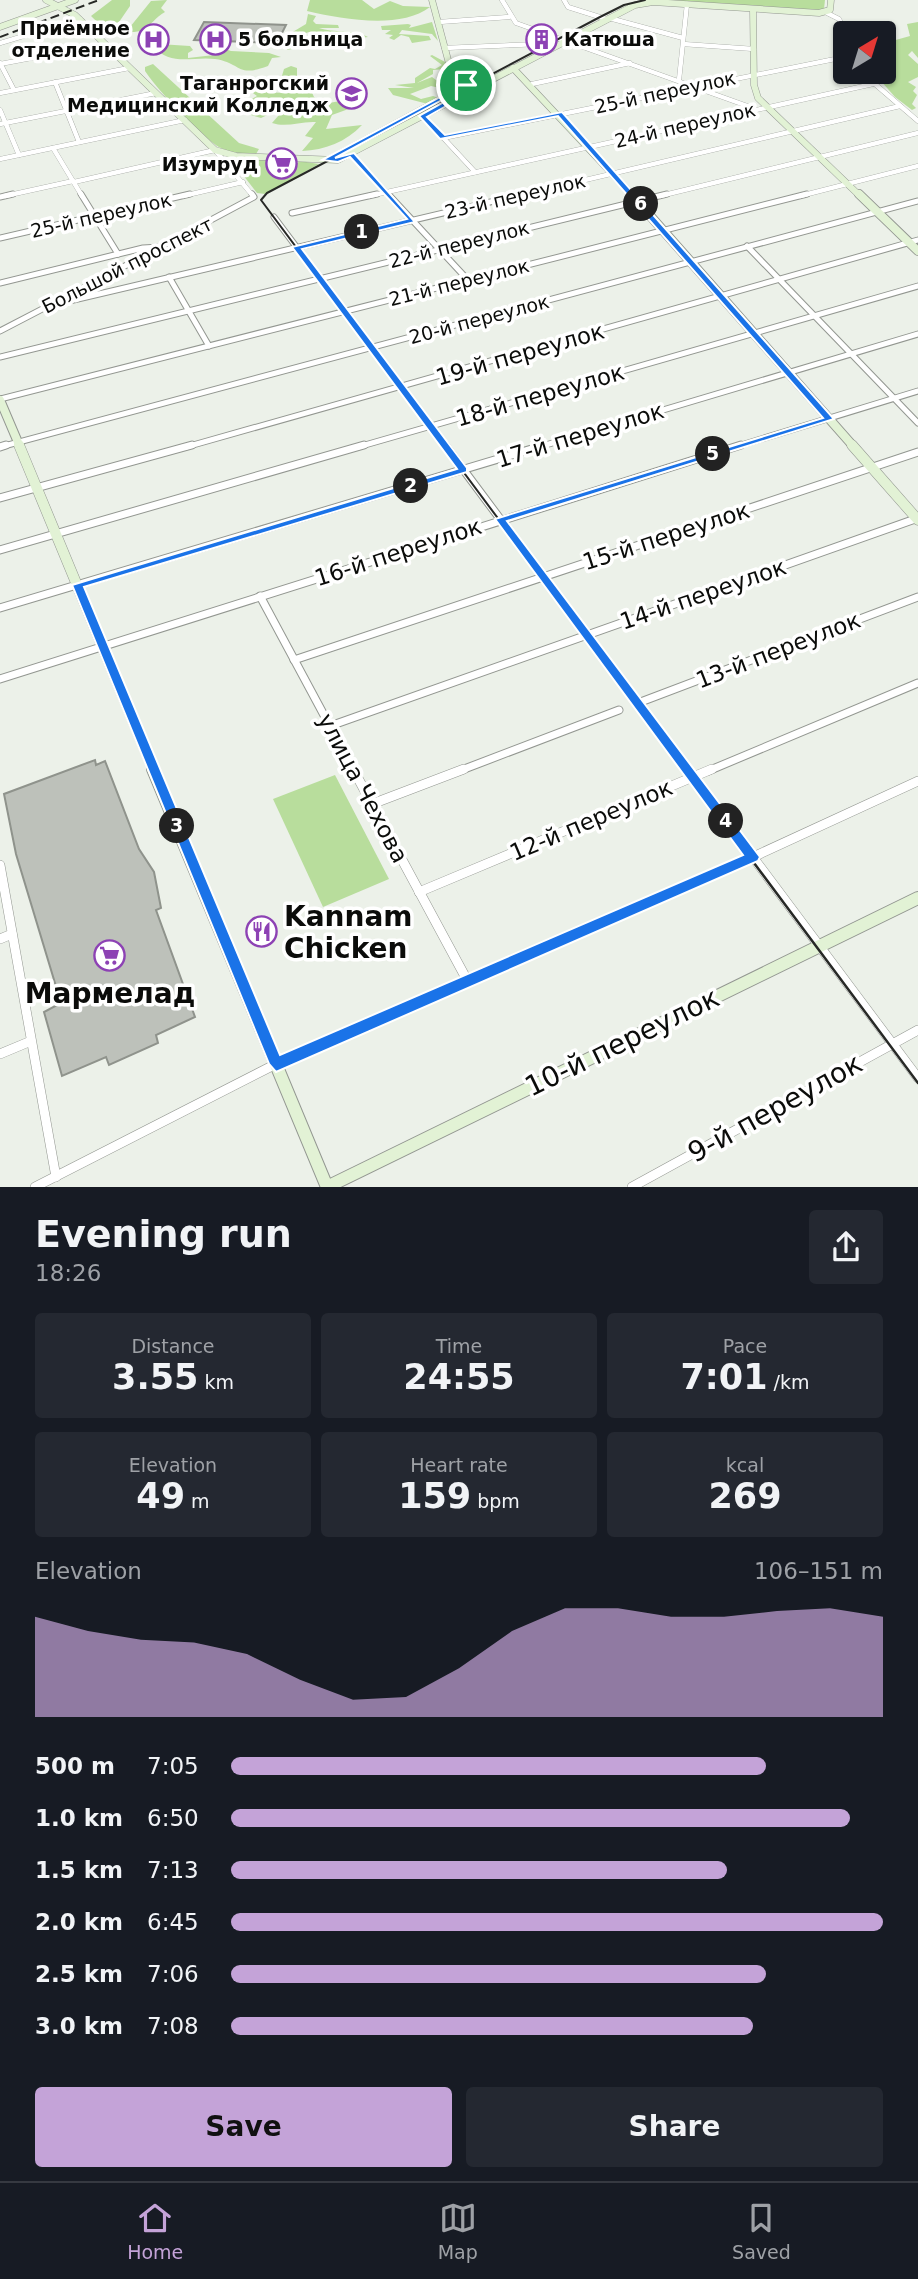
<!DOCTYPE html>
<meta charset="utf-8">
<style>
body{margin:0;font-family:"DejaVu Sans",sans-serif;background:#242831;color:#f1f3f6;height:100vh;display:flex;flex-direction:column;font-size:26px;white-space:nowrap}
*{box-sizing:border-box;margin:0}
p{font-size:23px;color:#9ea1a6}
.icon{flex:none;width:38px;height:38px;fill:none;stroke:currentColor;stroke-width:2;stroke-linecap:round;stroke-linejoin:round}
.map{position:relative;height:1187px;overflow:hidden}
.drawer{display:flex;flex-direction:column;background:#171b24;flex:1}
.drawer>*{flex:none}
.needle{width:46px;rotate:38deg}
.buttons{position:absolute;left:833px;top:21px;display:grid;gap:14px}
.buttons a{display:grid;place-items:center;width:63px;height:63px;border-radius:7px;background:#171b24;box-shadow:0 2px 5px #0004;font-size:35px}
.pin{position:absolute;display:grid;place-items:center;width:60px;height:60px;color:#fff;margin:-30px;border:4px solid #fff;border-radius:50%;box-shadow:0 2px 7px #0007}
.km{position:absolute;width:35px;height:35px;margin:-18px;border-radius:50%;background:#222;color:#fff;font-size:19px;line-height:35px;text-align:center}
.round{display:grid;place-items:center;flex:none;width:74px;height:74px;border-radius:7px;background:#242831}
.summary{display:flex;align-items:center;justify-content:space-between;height:119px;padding:0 35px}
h1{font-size:38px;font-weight:700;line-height:52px}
.metrics{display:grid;grid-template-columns:repeat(3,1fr);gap:10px;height:119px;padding:7px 35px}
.metrics div{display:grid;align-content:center;border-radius:7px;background:#242831;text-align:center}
.metrics b{font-size:35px;font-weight:700}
.metrics small{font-size:19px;font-weight:400}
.metrics p{font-size:19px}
.chart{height:196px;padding:14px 35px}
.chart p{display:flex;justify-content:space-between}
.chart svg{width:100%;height:126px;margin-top:7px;fill:#c4a3d8;opacity:.7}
.cta{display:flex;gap:14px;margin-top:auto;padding:14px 35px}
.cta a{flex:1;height:80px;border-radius:7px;background:#c4a3d8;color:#111;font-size:28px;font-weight:700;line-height:80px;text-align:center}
.cta a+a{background:#242831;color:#f1f3f6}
ul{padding:0 35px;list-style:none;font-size:23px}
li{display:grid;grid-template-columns:112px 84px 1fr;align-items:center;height:52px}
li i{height:18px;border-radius:9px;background:#c4a3d8}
.menu{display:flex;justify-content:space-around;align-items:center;height:98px;border-top:2px solid #363941;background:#171b24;font-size:19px;color:#9ea1a6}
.menu a{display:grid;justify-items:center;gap:4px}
.menu .on{color:#c4a3d8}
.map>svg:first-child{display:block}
</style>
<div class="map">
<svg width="918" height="1187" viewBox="0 0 918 1187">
<rect width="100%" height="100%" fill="#ecf1e9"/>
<!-- green -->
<g fill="#b8dd9c">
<path d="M112 0H130V6L117 25 130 27 151 1 167 0 161 8 165 12C156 17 150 26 143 30 128 36 101 28 91 16Z"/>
<path d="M310 0H362L374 9 390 1 403 6 430 7C400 30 342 19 307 11Z"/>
<path d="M669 0H825L824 9 817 12 665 2Z"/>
<path d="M308 14 316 16 313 21 316 24 338 25 339 28H319C333 33 355 29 368 37L352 39 354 49H336L345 42 339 36 309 32 297 36 292 49 287 50 291 33 306 24Z"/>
<path d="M432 22 438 41 432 34 402 30 399 34 429 36 431 40 412 43 409 37 401 35 394 40 389 38 393 35 385 34 391 30H382L381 26 408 24 411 25 409 28Z"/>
<path d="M918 22V58L912 51 908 55 918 64V77L908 82 916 87 913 91 917 95 912 104 916 108 912 110 895 97 873 72H884V54H891L892 41 910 36 907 24Z"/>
<path d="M159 44 190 46 193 50 188 53V58L223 54 209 48 214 45 231 51 269 53 281 57 272 58 268 66C236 78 242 63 215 59 193 56 170 67 153 46Z"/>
<path d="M432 55 449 64 445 69 433 70V74L417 83 432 77 440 83 456 84 444 95 436 91 440 88 431 86 410 94 421 99 433 96 439 98 428 104 393 95 388 88H414L395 85 415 83V78L430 68 435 69 442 65 430 56Z"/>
<path d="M153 64 239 143 259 149 256 154C245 153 233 154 223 149 204 141 157 89 145 71V67Z"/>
<path d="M291 66 297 68V85L307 82 314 97 323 104 346 100 354 107 332 115 326 129 362 125C346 142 325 150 302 151L313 138 305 136 316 122C300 121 287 128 272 123L279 115 274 112 261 118 234 110 257 96 250 91 283 93 281 88 270 82 281 79 284 69Z"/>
<path d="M239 158C248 159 260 158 269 160 280 163 287 171 300 161L319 164 265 194 257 193 233 162Z"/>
<path d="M335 775 389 879 323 907 273 799Z"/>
</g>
<!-- building -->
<g fill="#bdc1ba" stroke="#8f938c" stroke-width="2">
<path d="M204 22 286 25 277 43 194 40Z"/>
<path d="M95 760 96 765 105 761 139 849 154 872 161 908 156 910 195 1017 156 1035 158 1043 109 1065 106 1057 62 1076 44 1012 61 1003 16 854 4 794Z"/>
</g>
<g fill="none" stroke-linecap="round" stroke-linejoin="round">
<defs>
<g id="street-far3">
<path d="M502 0 516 23 753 108"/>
<path d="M564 0 568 7 606 19"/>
<path d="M827 13 839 19 845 31 842 35 845 49"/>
<path d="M609 18 683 38"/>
<path d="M439 22 509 17"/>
<path d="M0 43 80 19"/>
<path d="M683 44 754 49"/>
<path d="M444 48 540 44 557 39"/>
<path d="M0 63 14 90"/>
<path d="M0 64 105 44"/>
<path d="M861 72 918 121"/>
<path d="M679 80 687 4"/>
<path d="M55 82 79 142"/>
<path d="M532 84 630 63"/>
<path d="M0 93 129 68"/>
<path d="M0 110 19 155"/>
<path d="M423 116 475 172"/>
<path d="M0 124 156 93"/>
<path d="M443 138 845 57"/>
<path d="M53 148 82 196"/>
<path d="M351 154 390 196"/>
<path d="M0 159 185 120"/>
<path d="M326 160 465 85"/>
<path d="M74 182 215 150 253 196"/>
<path d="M5 196 73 181"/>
<path d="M183 196 243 182"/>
<path d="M369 196 873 84"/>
<path d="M517 196 900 106"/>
<path d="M660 196 918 133"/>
<path d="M800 196 918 166"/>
</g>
<g id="street-far2">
<path d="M81 194 118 254"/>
<path d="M388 194 468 280"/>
<path d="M0 197 13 194"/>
<path d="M292 213 377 194"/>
<path d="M274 217 446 447"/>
<path d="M0 238 190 194"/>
<path d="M747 246 918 423"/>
<path d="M169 277 209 346"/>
<path d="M0 283 143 248 160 247"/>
<path d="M61 300 254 197 252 194"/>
<path d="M48 306 524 194"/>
<path d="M0 331 50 305"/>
<path d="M0 357 667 194"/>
<path d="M0 399 807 194"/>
<path d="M0 447 918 201"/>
<path d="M186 447 918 240"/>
<path d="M358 447 918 286"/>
<path d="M539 447 918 334"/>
<path d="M735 447 918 391"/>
</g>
<g id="street-far1">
<path d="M445 445 688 771"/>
<path d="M0 447 6 445"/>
<path d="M0 498 192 445"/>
<path d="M0 550 364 445"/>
<path d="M260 596 354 771"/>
<path d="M0 608 545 445"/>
<path d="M294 660 918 452"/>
<path d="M0 679 741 445"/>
<path d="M638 703 918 597"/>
<path d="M330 726 918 518"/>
<path d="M459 771 619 710"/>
<path d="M708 771 918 683"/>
</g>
<g id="street">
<path d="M353 769 467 980"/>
<path d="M687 769 918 1078"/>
<path d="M372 804 464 769"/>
<path d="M0 865 56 1177"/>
<path d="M419 892 712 769"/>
<path d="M0 939 12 934"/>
<path d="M0 1054 31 1041"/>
<path d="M35 1187 276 1064 753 857 918 781"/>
<path d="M632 1187 918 1030"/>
</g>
<g id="secondary-far3">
<path d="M46 0 75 15 215 150 236 156 338 160 635 5 653 2 819 13 830 10 831 0"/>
<path d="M432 0 451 71 457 80 475 88"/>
<path d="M753 9 754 85 758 98 860 196"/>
<path d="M0 27 75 0"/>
<path d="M513 68 633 196"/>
</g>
<g id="secondary-far2">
<path d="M631 194 854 447"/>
<path d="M859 194 918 251"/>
<path d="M0 400 20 447"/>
</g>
<g id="secondary-far1">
<path d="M19 445 154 771"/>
<path d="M852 445 918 520"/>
</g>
<g id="secondary">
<path d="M153 769 327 1187"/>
<path d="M327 1187 918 898"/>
</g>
</defs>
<!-- street-far3 casing -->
<use href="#street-far3" stroke="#939791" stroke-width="5"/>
<!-- street-far2 casing -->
<use href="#street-far2" stroke="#939791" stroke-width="7"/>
<!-- street-far1 casing -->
<use href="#street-far1" stroke="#939791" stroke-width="9"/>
<!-- street casing -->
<use href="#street" stroke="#939791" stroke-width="10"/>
<!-- secondary-far3 casing -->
<use href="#secondary-far3" stroke="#939791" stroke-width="7"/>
<!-- secondary-far2 casing -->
<use href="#secondary-far2" stroke="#939791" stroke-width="10"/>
<!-- secondary-far1 casing -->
<use href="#secondary-far1" stroke="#939791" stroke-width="11"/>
<!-- secondary casing -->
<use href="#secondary" stroke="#939791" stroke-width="14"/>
<!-- street-far3 -->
<use href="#street-far3" stroke="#fff" stroke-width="4.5"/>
<!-- street-far2 -->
<use href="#street-far2" stroke="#fff" stroke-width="5"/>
<!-- street-far1 -->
<use href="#street-far1" stroke="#fff" stroke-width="7"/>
<!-- street -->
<use href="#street" stroke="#fff" stroke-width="9"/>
<!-- secondary-far3 -->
<use href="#secondary-far3" stroke="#e2f2d5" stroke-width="6"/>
<!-- secondary-far2 -->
<use href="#secondary-far2" stroke="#e2f2d5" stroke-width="8"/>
<!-- secondary-far1 -->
<use href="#secondary-far1" stroke="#e2f2d5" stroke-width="10"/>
<!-- secondary -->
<use href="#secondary" stroke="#e2f2d5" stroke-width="12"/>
<!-- tram-far1 -->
<path stroke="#272926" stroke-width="2" d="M645 0 624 5 600 17 267 193 261 200 686 771"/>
<!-- tram -->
<path stroke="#272926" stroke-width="2.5" d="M684 769 918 1083"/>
<!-- rail -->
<path stroke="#272926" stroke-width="2" stroke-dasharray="9 4.5" stroke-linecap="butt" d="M0 37 99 0"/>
</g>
<!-- route -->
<path fill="#1a73e8" stroke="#fff" stroke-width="2" fill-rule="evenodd" d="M466 83 478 88 427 117 445 135 562 112 834 419 507 521 760 857 758 861 276 1072 269 1064 72 585 457 469 292 247 407 219 350 157 338 162 322 160ZM466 87 469 88 419 116 440 139 558 116 823 418 495 519 743 855 280 1055 84 587 467 472V468L302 249 415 222 354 153 335 158Z"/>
<!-- icons -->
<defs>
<symbol id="hospital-ring" viewBox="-11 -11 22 22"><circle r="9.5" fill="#fff" stroke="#8d42b4" stroke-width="1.5"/><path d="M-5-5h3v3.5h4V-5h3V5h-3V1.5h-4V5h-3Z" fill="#8d42b4"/></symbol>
<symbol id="building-ring" viewBox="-11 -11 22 22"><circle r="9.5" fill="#fff" stroke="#8d42b4" stroke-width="1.5"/><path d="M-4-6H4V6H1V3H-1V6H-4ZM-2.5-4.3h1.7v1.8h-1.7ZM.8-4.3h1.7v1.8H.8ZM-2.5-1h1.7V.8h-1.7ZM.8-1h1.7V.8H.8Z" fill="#8d42b4"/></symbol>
<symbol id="university-ring" viewBox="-11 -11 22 22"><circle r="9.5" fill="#fff" stroke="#8d42b4" stroke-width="1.5"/><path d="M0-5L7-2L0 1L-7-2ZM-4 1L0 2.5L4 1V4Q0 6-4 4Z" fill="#8d42b4"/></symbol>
<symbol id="supermarket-ring" viewBox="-11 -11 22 22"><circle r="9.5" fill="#fff" stroke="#8d42b4" stroke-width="1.5"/><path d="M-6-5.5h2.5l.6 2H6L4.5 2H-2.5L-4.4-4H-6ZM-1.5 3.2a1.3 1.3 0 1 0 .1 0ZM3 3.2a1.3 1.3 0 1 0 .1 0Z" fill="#8d42b4"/></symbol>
<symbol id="restaurant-ring" viewBox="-11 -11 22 22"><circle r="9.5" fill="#fff" stroke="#8d42b4" stroke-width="1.5"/><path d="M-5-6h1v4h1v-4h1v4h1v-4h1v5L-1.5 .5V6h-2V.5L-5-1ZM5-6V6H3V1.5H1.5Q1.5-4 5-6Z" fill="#8d42b4"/></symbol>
</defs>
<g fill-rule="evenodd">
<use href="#hospital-ring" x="136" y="22" width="35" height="35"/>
<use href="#hospital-ring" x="198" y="22" width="35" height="35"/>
<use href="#building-ring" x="524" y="22" width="35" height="35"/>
<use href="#university-ring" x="334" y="76" width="35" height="35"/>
<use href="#supermarket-ring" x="264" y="146" width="35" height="35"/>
<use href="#restaurant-ring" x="244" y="914" width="35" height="35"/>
<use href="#supermarket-ring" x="92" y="938" width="35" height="35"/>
</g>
<g text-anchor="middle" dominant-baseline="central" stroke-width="7" stroke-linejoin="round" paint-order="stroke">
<!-- far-poi labels -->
<g font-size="19" font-weight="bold" fill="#0b0c0a" stroke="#fff" text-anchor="end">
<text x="130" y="28">Приёмное<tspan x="130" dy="22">отделение</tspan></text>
<text x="238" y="39" text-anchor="start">5 больница</text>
<text x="564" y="39" text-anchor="start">Катюша</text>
<text x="329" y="83">Таганрогский<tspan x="329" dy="22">Медицинский Колледж</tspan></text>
<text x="258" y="164">Изумруд</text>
</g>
<!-- far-street labels -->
<g font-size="19" fill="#0b0c0a" stroke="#fff">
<text transform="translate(665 92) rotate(-12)">25-й переулок</text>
<text transform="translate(685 125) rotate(-13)">24-й переулок</text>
<text transform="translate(515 196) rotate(-13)">23-й переулок</text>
<text transform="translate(101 215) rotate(-13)">25-й переулок</text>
<text transform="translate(459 244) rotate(-14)">22-й переулок</text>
<text transform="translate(127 265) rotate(-27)">Большой проспект</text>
<text transform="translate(459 282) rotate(-14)">21-й переулок</text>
<text transform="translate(479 319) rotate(-15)">20-й переулок</text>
</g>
<!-- street labels -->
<g font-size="23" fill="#0b0c0a" stroke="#fff">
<text transform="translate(520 354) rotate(-16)">19-й переулок</text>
<text transform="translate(540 395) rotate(-16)">18-й переулок</text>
<text transform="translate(580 435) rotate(-17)">17-й переулок</text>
<text transform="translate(666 536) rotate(-18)">15-й переулок</text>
<text transform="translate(398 552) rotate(-18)">16-й переулок</text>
<text transform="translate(703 594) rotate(-19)">14-й переулок</text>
<text transform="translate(778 650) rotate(-21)">13-й переулок</text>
<text transform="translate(363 788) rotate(62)">улица Чехова</text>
<text transform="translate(591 820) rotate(-23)">12-й переулок</text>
</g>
<!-- near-poi labels -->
<g font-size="28" font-weight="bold" fill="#0b0c0a" stroke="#fff" text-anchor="start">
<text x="284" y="916">Kannam<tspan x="284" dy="32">Chicken</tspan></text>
<text x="110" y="993" text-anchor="middle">Мармелад</text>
</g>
<!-- near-street labels -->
<g font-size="28" fill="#0b0c0a" stroke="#fff">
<text transform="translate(622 1042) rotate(-26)">10-й переулок</text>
<text transform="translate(775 1108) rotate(-29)">9-й переулок</text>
</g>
</g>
</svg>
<div class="buttons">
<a><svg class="needle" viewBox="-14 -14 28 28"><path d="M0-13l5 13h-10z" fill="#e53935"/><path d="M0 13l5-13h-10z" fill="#9ea1a6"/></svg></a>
</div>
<div class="pin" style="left:466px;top:85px;background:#1e9e55"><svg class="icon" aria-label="arrive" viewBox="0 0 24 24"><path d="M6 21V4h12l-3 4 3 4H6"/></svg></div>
<b class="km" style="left:362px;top:232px">1</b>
<b class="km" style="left:411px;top:486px">2</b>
<b class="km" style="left:177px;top:826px">3</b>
<b class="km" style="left:726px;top:821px">4</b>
<b class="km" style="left:713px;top:454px">5</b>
<b class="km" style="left:641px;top:204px">6</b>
</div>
<section class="drawer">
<div class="summary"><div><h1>Evening run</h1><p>18:26</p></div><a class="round"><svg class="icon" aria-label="share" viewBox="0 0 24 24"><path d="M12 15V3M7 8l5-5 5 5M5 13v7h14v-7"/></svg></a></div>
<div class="metrics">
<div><p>Distance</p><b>3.55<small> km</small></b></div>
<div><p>Time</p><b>24:55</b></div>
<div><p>Pace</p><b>7:01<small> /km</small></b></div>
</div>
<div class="metrics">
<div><p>Elevation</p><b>49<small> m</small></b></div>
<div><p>Heart rate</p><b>159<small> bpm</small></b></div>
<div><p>kcal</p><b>269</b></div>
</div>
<div class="chart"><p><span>Elevation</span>106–151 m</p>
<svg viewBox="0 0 160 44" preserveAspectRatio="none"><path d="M0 44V9L10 14L20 17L30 18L40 22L50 31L60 38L70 37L80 27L90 14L100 6L110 6L120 9L130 9L140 7L150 6L160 9V44z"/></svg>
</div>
<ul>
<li><b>500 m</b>7:05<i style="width:82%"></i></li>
<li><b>1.0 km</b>6:50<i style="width:95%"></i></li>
<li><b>1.5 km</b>7:13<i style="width:76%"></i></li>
<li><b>2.0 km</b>6:45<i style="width:100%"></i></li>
<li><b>2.5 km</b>7:06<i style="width:82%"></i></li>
<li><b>3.0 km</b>7:08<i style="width:80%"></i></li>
</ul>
<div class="cta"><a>Save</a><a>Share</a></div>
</section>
<nav class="menu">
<a class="on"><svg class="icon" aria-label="home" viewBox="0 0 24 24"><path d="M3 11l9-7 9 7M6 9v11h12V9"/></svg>Home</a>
<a><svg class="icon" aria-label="map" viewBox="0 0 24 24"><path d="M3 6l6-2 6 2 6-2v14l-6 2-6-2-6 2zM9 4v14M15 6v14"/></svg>Map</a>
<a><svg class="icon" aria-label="saved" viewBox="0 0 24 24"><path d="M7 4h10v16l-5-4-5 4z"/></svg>Saved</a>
</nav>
